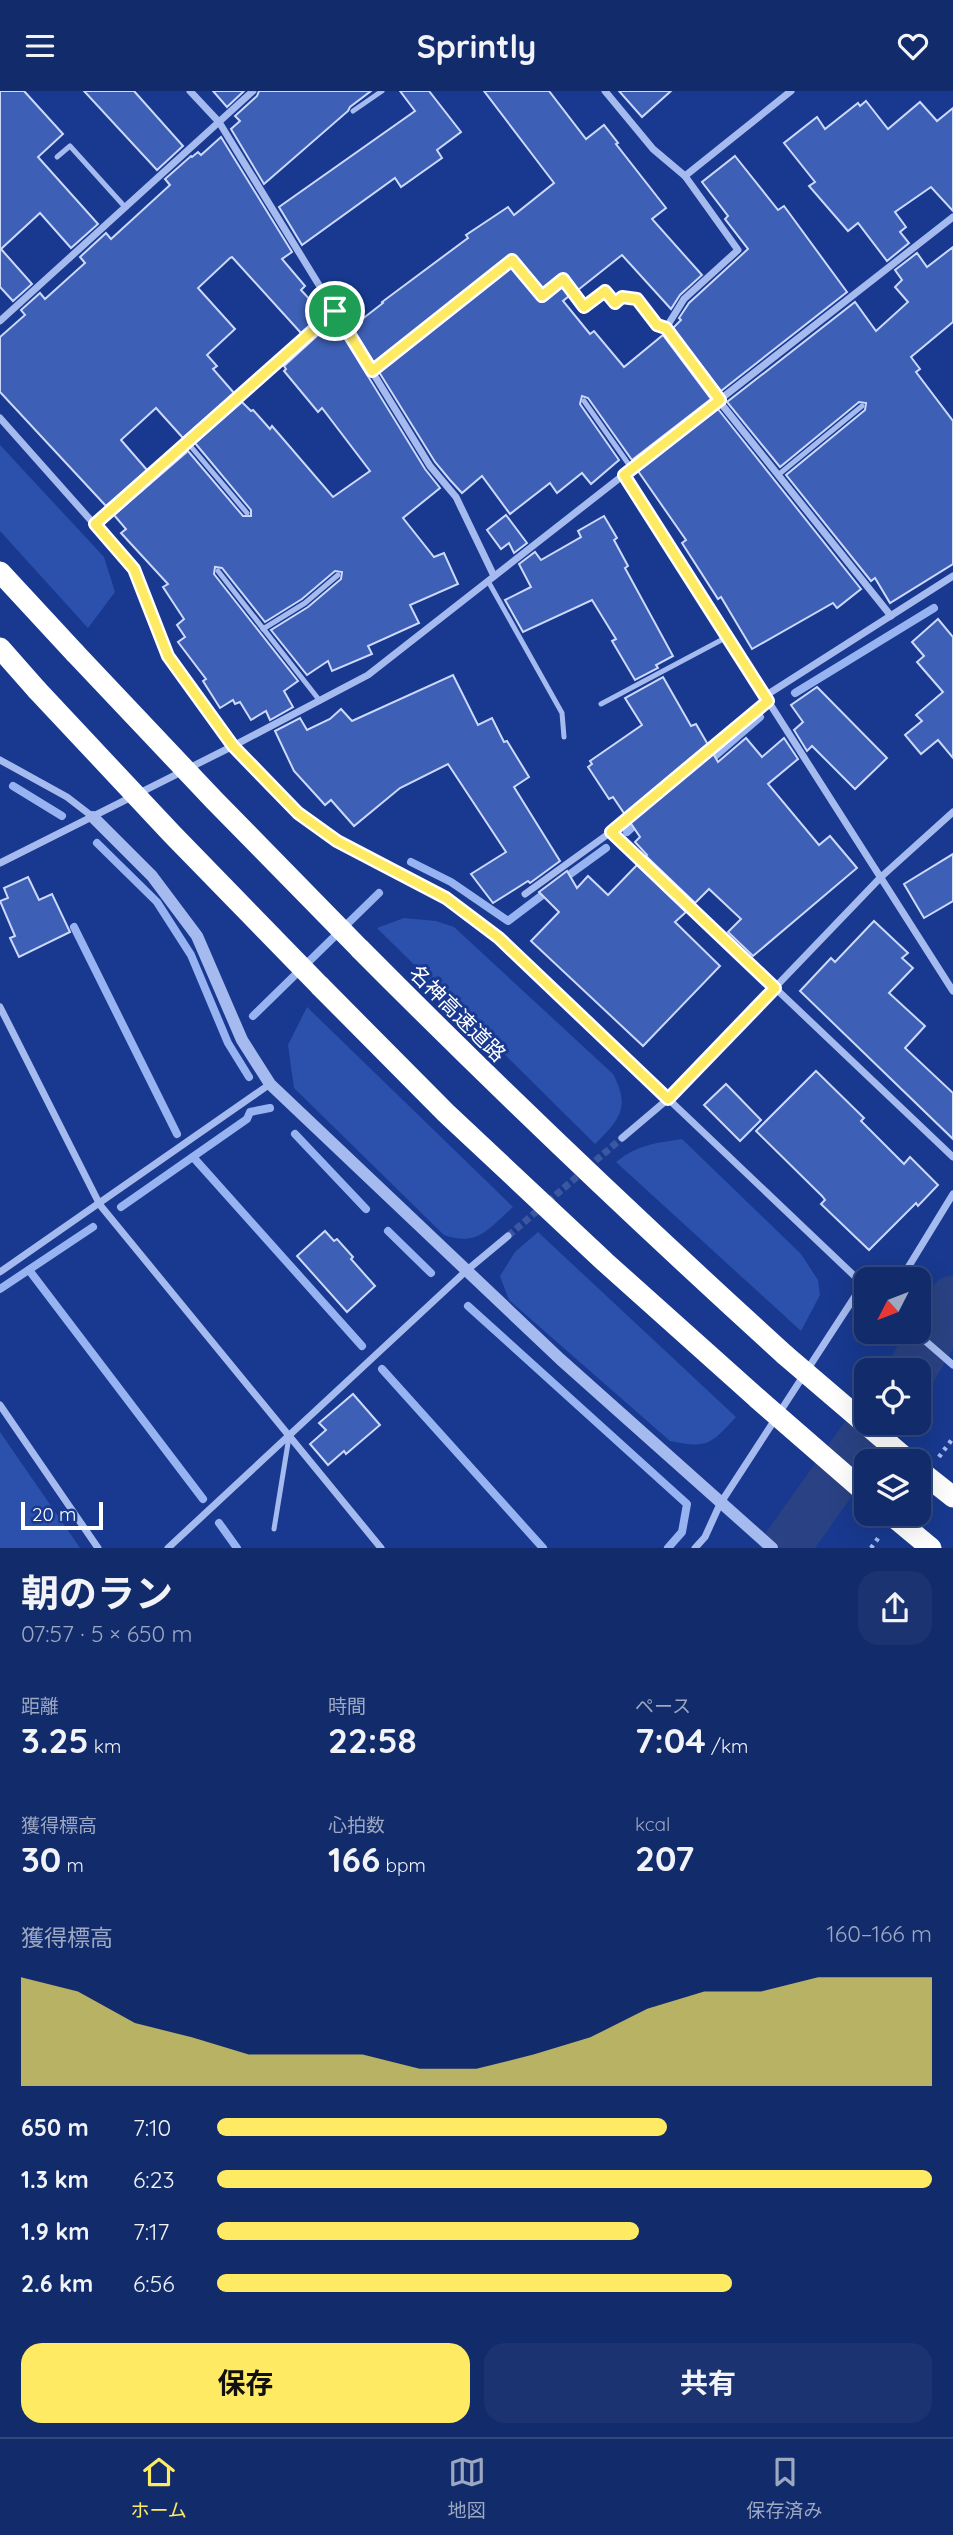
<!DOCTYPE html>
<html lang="ja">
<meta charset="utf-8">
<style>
body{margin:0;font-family:Quicksand,"Noto Sans JP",sans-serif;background:#1b3371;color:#f1f3f6;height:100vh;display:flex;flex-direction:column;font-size:26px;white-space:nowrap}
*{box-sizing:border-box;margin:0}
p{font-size:23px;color:#9ca7c1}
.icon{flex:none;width:38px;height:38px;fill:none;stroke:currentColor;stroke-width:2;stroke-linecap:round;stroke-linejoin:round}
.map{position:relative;height:1457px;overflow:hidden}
.details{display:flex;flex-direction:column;background:#122b6b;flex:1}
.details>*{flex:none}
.needle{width:46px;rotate:228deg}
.fabs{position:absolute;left:854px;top:1176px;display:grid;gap:14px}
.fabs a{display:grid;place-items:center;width:77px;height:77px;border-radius:14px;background:#122b6b;box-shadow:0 7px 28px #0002,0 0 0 2px #31477e;font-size:35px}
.scale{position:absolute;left:21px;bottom:18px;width:82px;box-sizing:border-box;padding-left:7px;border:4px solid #fff;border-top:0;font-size:19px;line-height:24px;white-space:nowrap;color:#fff;-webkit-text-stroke:5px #18398f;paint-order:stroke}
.pin{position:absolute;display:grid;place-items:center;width:60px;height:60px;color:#fff;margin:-30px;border:4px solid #fff;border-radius:50%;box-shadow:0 2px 7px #0007}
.round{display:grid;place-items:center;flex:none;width:74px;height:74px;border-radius:21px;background:#1b3371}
.head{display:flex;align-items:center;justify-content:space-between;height:119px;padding:0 21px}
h1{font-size:38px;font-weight:700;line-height:52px}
.metrics{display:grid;grid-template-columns:repeat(3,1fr);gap:10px;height:119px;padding:7px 21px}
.metrics div{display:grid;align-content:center}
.metrics b{font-size:35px;font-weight:700}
.metrics small{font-size:19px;font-weight:400}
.metrics p{font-size:19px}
.chart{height:196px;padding:14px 21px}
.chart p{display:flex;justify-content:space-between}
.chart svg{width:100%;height:126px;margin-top:7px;fill:#ffeb63;opacity:.7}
.cta{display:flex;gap:14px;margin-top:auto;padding:14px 21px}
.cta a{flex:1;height:80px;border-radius:21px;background:#ffeb63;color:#111;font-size:28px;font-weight:700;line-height:80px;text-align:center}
.cta a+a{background:#1b3371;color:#f1f3f6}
ul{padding:0 21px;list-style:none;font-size:23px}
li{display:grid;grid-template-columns:112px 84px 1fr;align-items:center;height:52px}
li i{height:18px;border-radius:9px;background:#ffeb63}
header{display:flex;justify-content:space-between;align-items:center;height:91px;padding:0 21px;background:#122b6b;font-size:32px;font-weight:700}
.dock{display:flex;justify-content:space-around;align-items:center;height:98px;border-top:2px solid #31477e;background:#122b6b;font-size:19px;color:#9ca7c1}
.dock a{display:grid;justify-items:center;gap:4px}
.dock .active{color:#ffeb63}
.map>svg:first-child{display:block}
</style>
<header><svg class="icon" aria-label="menu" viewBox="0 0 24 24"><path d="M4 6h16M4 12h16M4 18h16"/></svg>Sprintly<svg class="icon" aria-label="heart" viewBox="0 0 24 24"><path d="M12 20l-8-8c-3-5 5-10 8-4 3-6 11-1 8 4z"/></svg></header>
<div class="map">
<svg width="953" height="1457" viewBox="0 0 953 1457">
<rect width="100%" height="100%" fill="#18398f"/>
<!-- green -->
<g fill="#2b51ad">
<path d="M0 354 104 466 115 501 88 537 0 440Z"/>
<path d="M404 827 436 830 454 836 613 983C631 1017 619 1029 595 1053L377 837Z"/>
<path d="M307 916 513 1116C489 1137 478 1156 444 1144L294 997 288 954Z"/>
<path d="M682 1048 801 1163 818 1189 820 1204 801 1240 616 1071C637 1054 655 1052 682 1048Z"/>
<path d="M538 1141 736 1326C711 1353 708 1358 670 1350L509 1209 500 1185 515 1161Z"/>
<path d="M0 1341 80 1457H0Z"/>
</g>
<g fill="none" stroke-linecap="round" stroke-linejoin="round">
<!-- stream -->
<g stroke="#98b3f1" stroke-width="8">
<path d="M795 602 934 517"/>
<path d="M708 671 760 626"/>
<path d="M13 695 62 725"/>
<path d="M627 741 640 729"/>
<path d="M97 752 157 811 191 864 228 952 249 986"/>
<path d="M411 771 451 791 508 830 549 799"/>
<path d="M562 789 606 757"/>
<path d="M74 836 177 1043"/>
<path d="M253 925 379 802"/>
<path d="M295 1043 366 1118"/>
<path d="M193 1066 362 1255"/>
<path d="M121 1116 247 1028 250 1021 270 1017"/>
<path d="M388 1140 431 1182"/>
<path d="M29 1179 203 1408"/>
<path d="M0 1198 93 1136"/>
<path d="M468 1215 687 1413 682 1441 668 1457"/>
<path d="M382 1278 543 1457"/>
<path d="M219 1432 237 1457"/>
</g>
<!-- river -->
<g stroke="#2a4283" stroke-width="49">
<path d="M912 1279 953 1209"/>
<path d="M785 1457 874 1332"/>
</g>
</g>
<!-- building -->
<g fill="#3d5fb5" stroke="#ccd9fb" stroke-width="2">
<path d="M0 0H24L63 43 38 66 98 133 71 157 40 122 1 158 32 193 13 210 0 196Z"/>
<path d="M84 0H134L183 55 157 79Z"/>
<path d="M213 0H244L227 16Z"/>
<path d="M259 0H371L350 16 348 20 264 93 231 38 240 30 235 25 257 5Z"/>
<path d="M400 0H429L461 41 437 59 442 67 401 96 395 87 302 154 279 116 415 20Z"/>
<path d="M484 0H549L586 48 604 34 618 52 616 53 666 117 652 128 702 184 680 204 671 218 622 164 578 199 563 184 543 199 516 166 511 164 374 272 352 236 383 212 382 211 468 147 466 144 508 116 514 124 554 92Z"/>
<path d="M619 0H671L642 26Z"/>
<path d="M866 10 888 38 920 11 937 30 953 17V120L931 96 895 121 906 136 900 141 909 152 887 170 858 132 848 140 809 95 815 91 784 52 817 26 825 38 858 12 860 15Z"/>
<path d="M221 46 292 161 282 168 305 195 301 199 323 223 301 242 232 166 230 167 198 197 235 238 207 264 217 275 213 278 234 302 183 347 156 317 121 349 147 379 106 415 0 301V246L25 224 21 219 40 202 45 208 85 172 80 166 106 142 111 148 170 94 165 88 191 65 192 66 198 61 201 64Z"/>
<path d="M735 65 778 119 784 115 847 201 721 300 673 237 681 229 679 227 689 212 748 158 725 128 728 125 702 91Z"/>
<path d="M953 156V231L911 266 920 278 916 281 953 330V473L890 512 875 487 871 490 786 384 865 319 866 312 859 311 780 376 727 311 855 211 876 240 908 211 895 196 902 189 895 179 917 162 927 176Z"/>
<path d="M511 176 540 211 545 210 562 196 569 205 563 210 590 243 594 240 624 276 663 244 711 308 632 369 588 307 582 305 580 313 619 369 591 393 582 382 557 402 550 392 510 423 482 385 462 402 450 389 435 371 379 281Z"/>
<path d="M331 232 342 243 425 378 440 397 403 427 434 466 444 462 458 493 410 514 419 532 368 555 372 563 332 580 328 570 307 584 271 539 308 516 341 488 342 481 335 480 302 508 265 531 222 477 215 476 214 483 298 590 284 600 293 616 270 629 266 620 251 629 240 611 235 613 233 609 220 617 203 590 206 588 178 551 185 546 177 534 184 528 163 496 168 493 121 442 126 438 114 424 188 360 243 425H251V419L195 352 242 311 251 320 253 319 270 338 272 335 333 406 370 380 322 317 318 321 284 280 286 278 284 275Z"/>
<path d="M718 318 861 498 837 517 833 512 752 558 721 506 718 508 682 452 686 449 638 380Z"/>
<path d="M506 424 527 452 514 462 509 452 501 458 487 439Z"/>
<path d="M604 425 617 447 614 449 628 475 625 477 673 565 656 574 658 577 635 589 612 550 616 548 592 509 523 541 505 509 531 496 519 473 535 461 541 469 581 446 578 440Z"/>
<path d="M938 528 953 546V667L938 649 921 663 905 644 922 630 916 624 943 601 917 571 924 565 912 551Z"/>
<path d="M453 584 478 634 492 627 504 651 507 650 529 686 514 696 560 770 530 792 528 790 493 812 471 783 506 761 448 673 400 697 354 735 331 709 325 714 294 680 275 640 300 627 307 639 330 628 341 618 352 630Z"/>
<path d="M663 586 691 635 696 633 718 671 746 647 762 666 784 647 798 668 768 693 819 754 830 745 857 777 753 865 728 841 741 828 709 798 695 812 646 765 647 764 635 751 640 746 613 706 609 708 588 676 592 673 590 670 642 634 625 607Z"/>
<path d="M817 596 887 667 855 698 812 655 807 660 794 639 803 631 791 614Z"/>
<path d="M953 763V810L924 827 904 793Z"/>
<path d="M637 774 686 821 675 831 720 875 643 955 531 850 559 821 539 801 567 780 577 797 588 785 608 804Z"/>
<path d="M28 786 39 809 52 803 70 841 19 866 10 847 15 845 0 810 8 807 4 797Z"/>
<path d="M874 830 908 862 902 867 913 877 889 902 925 935 905 957 953 1002V1048L800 900 831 867 835 871Z"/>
<path d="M816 980 864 1027 861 1030 904 1073 910 1066 938 1094 918 1115 916 1112 869 1159 821 1113 825 1109 822 1105 756 1040Z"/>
<path d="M726 993 761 1029 740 1050 704 1014Z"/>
<path d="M325 1140 334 1150 337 1148 353 1166 351 1168 375 1195 347 1221 297 1165Z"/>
<path d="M353 1303 380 1334 346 1363 344 1360 328 1374 310 1353 326 1339 319 1332Z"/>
</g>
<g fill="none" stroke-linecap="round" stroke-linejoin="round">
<!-- minor-tunnel -->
<path stroke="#3b57a0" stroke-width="7" stroke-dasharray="7 3.5" stroke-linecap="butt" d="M508 1145 622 1047"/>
<!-- path -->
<g stroke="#a5bbef" stroke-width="4.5" stroke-dasharray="3.5 5" stroke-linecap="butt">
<path d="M622 732 755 621"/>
<path d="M939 1366 953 1347"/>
<path d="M871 1457 879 1446"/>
</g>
<!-- service -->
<g stroke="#a5bbef" stroke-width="5">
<path d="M353 20 382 0"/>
<path d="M57 66 70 55 125 116"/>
<path d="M372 280 512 169 542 206 563 189 585 216 605 200 615 212 622 206 637 208 657 234 666 237"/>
<path d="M584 310 632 378"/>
<path d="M187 351 247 422"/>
<path d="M778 384 862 315"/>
<path d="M218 480 320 610"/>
<path d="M488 490 562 622 564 646"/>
<path d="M263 538 305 512 338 484"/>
<path d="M601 613 727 546"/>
<path d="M274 1438 289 1346"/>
</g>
<!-- minor -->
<g stroke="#a5bbef" stroke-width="7">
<path d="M190 0 219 31 430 375 456 406 494 485"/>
<path d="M605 0 653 58 685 85 791 0"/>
<path d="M685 85 738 159 684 208 666 237 720 309"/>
<path d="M0 230 253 0"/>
<path d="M719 310 891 525"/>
<path d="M0 327 134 478 168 565 233 655 298 722 337 750 446 807 499 847 866 1196"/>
<path d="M624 384 953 900"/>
<path d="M95 433 335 220"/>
<path d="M765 605 953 485"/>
<path d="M0 669 67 706 93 726"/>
<path d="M0 772 233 655 368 584 953 126"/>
<path d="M525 803 611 741 953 1066"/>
<path d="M0 916 100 1114 381 1457"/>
<path d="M622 1047 668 1008 881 786 953 721"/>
<path d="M0 1181 270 993"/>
<path d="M901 1188 953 1103"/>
<path d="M915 1241 953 1274"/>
<path d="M0 1314 98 1457"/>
<path d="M168 1457 466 1180 508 1145"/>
<path d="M695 1457 705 1446 720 1413 863 1193"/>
</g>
<!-- tertiary -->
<path stroke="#a5bbef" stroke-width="12" d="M93 726 152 785 197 845 242 949 270 993 560 1268 772 1457"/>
<!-- motorway -->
<g stroke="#fff" stroke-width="21">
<path d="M0 481 75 562"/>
<path d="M0 557 37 599"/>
<path d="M360 858C498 997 640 1132 785 1264"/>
<path d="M320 895 446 1022 605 1171 758 1308"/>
</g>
<!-- motorway-bridge -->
<g stroke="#fff" stroke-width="21">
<path d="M75 562 214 709 360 858"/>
<path d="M37 599 172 743 320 895"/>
<path d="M785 1264 909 1370"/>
<path d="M758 1308 866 1402"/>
<path d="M919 1379 953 1406"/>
<path d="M890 1423 931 1457"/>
</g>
</g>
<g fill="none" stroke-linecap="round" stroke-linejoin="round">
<defs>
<path id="route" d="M512 169 542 205 563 188 584 216 605 200 615 212 622 206 637 208 657 234 666 237 720 309 624 384 768 610 611 741 775 897 668 1008 499 847 446 807 337 750 298 722 233 655 168 565 134 478 95 433 335 220 372 280Z"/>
</defs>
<!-- route casing -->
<use href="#route" stroke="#fff" stroke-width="14"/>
<!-- route -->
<use href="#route" stroke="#ffeb63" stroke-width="9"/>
</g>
<g text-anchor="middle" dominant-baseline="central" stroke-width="6" stroke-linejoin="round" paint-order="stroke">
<!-- street labels -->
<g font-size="21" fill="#fff" stroke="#18398f">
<text transform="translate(458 922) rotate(45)">名神高速道路</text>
</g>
</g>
</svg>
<div class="fabs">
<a><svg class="needle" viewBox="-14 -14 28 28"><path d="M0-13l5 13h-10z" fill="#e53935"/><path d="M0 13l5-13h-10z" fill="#9ca7c1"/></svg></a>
<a><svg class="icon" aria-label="locate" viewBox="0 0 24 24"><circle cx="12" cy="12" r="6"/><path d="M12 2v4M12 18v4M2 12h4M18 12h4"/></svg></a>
<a><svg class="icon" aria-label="layers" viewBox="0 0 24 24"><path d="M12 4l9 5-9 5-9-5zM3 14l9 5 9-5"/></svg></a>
</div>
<div class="scale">20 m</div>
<div class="pin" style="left:335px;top:220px;background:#1e9e55"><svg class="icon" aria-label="arrive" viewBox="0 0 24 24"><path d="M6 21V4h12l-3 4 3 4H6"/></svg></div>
</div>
<section class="details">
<div class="head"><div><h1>朝のラン</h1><p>07:57 · 5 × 650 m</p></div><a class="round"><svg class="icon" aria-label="share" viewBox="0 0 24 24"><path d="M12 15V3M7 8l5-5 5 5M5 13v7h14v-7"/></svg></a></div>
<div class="metrics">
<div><p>距離</p><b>3.25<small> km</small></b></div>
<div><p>時間</p><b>22:58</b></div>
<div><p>ペース</p><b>7:04<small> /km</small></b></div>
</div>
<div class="metrics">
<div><p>獲得標高</p><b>30<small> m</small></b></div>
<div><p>心拍数</p><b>166<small> bpm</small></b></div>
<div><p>kcal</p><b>207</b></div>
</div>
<div class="chart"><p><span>獲得標高</span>160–166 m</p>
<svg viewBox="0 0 160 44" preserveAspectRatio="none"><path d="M0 44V6L10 11L20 22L30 27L40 33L50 33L60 33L70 38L80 38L90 33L100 27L110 17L120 11L130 11L140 6L150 6L160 6V44z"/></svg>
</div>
<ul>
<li><b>650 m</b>7:10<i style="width:63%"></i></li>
<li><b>1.3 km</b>6:23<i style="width:100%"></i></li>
<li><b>1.9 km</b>7:17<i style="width:59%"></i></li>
<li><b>2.6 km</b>6:56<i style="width:72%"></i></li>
</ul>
<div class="cta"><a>保存</a><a>共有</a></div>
</section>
<nav class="dock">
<a class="active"><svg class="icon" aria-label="home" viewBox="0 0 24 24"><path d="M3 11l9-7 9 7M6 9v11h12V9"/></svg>ホーム</a>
<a><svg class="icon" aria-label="map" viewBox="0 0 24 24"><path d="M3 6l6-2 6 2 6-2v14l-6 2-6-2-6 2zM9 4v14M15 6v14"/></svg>地図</a>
<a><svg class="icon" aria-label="saved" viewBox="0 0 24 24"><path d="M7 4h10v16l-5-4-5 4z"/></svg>保存済み</a>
</nav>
